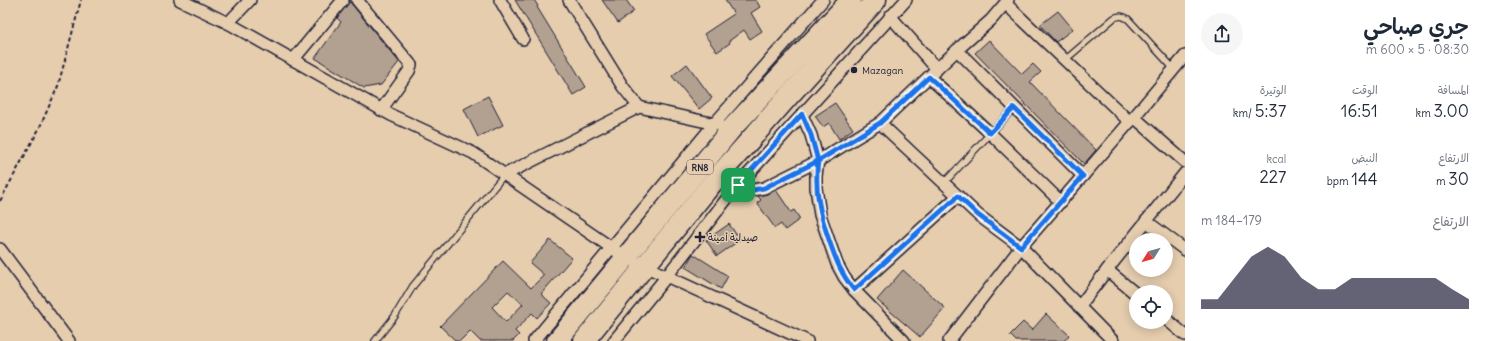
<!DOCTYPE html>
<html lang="ar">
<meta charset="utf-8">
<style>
body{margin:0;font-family:Delius,"Playpen Sans Arabic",sans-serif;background:#f6f6f7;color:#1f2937;direction:rtl;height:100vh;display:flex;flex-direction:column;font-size:15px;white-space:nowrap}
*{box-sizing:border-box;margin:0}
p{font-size:13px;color:#747a83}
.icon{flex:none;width:22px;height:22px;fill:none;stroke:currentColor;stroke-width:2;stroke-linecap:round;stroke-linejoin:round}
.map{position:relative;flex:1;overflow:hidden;direction:ltr}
.side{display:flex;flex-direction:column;background:#fff;width:300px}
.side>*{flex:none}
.needle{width:26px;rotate:233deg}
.controls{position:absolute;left:1129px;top:233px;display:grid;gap:8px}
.controls a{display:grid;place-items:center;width:44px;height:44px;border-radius:50%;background:#fff;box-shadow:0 2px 10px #0003;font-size:20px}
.pin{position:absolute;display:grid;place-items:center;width:34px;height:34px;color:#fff;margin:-17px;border-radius:8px;box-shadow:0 2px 6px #0006}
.round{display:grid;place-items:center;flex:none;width:42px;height:42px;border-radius:21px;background:#f6f6f7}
.overview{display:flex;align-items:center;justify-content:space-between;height:68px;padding:0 16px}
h1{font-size:22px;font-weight:600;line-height:30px}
.stats{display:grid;grid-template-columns:repeat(3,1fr);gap:6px;height:68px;padding:4px 16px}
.stats div{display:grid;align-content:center}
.stats b{font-size:17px;font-weight:600}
.stats small{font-size:11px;font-weight:400}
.stats p{font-size:11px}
.chart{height:112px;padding:8px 16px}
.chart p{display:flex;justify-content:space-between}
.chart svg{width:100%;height:72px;margin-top:4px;fill:#22223b;opacity:.7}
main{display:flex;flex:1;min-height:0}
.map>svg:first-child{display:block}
</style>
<main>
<section class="side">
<div class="overview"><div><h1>جري صباحي</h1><p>08:30 · 5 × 600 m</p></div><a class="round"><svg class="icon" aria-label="share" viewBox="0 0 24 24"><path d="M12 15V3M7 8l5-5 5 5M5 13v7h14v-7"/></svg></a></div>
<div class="stats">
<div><p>المسافة</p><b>3.00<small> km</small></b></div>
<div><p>الوقت</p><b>16:51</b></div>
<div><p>الوتيرة</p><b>5:37<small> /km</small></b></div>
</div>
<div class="stats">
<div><p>الارتفاع</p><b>30<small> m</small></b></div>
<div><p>النبض</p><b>144<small> bpm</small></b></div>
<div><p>kcal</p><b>227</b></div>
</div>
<div class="chart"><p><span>الارتفاع</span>179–184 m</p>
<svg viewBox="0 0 160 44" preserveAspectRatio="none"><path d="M0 44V38L10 38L20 25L30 12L40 6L50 12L60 25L70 32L80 32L90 25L100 25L110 25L120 25L130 25L140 25L150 32L160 38V44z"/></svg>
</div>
</section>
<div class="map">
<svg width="1185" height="341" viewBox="0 0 1185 341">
<rect width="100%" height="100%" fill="#e5cdae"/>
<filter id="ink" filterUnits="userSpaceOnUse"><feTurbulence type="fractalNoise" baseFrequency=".025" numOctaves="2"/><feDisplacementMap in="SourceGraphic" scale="8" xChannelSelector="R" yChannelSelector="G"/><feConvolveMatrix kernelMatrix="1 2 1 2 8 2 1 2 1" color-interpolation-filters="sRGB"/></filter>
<g filter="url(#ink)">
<!-- building -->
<g fill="#b2a090" stroke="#22223b" fill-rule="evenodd">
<path d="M515 0H534L538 6 537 7 586 87 573 95Z"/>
<path d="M602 0H626L634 11 618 23Z"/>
<path d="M725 0H756L760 7 751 13 762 31 750 39 744 30 729 41 730 43 717 52 704 34 734 14Z"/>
<path d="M349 2H350L399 62 381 85 364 88 315 58 341 22 337 18Z"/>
<path d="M1058 11 1073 29 1056 42 1040 25Z"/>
<path d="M989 40 1022 74 1033 64 1041 72 1030 82 1096 150 1084 164 975 53Z"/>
<path d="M687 64 712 98 699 109 672 76Z"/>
<path d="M488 96 503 125 478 137 464 109Z"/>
<path d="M835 103 853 129 839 139 829 123 823 127 815 116Z"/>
<path d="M776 190 791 212 794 210 800 219 785 230 781 224 775 228 757 203 761 200 758 196 767 194Z"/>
<path d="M729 224 740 240 717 256 706 240Z"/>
<path d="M550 240 572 258 541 294 551 303 537 318 532 313 515 331 519 335 513 341H480L470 331 460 341H456L440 326 503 261 531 288 544 275 530 263ZM508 291 523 304 506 322 492 307Z"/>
<path d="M693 254 728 276 721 289 685 267Z"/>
<path d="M903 270 945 308 920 337 877 300Z"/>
<path d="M1046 314 1069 335 1064 341H1016L1010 335 1023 322 1032 330Z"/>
</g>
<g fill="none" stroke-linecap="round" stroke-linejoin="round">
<defs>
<g id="lane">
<path d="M1065 60 1114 18C1120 15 1123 16 1128 19L1174 69"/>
<path d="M944 183 1014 108"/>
<path d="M375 341 395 316 413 286 504 175"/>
</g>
<g id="street">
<path d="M180 0 228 23 391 115 473 153 625 257 807 341"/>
<path d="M357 0 411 65 409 71 381 110"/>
<path d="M500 0 523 39"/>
<path d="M569 0 623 87 639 107"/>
<path d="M1006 4 1130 122"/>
<path d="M890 16 937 69"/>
<path d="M228 23 250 0"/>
<path d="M957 50 1083 176"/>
<path d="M293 60 343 0"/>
<path d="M929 77 990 133 1061 202"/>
<path d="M802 115 811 135 818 161 816 176V188L820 215 837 264 844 277 854 290 904 341"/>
<path d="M1134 117 1185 162"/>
<path d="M880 123 978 215 1021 247 1113 341"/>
<path d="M504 175 639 107 720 125"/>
<path d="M738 185 753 190 764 188 818 161 880 123 957 50 991 20 1008 0"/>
<path d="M1146 221 1185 250"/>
<path d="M0 249 69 341"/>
<path d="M1107 270 1136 294"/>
<path d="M854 290 958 196"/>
<path d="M1079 307 1107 270 1185 173"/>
<path d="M1166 319 1185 335"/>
<path d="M534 341 715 123 823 0"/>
<path d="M614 341 667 276 732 192 906 0"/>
<path d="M949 341 1021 247 1134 117 1185 56"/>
</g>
<g id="highway">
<path d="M557 341 733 127 851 0"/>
<path d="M584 341 714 181 787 98 876 0"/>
</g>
</defs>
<!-- lane casing -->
<use href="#lane" stroke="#22223b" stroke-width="8"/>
<!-- street casing -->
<use href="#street" stroke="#22223b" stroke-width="14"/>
<!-- highway casing -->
<use href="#highway" stroke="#22223b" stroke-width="23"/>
<!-- path -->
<path stroke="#22223b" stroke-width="2" stroke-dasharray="4 3" stroke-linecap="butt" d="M0 201 39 129 58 86 81 0"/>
<!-- lane -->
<use href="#lane" stroke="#e5cdae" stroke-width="5.5"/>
<!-- street -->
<use href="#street" stroke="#e5cdae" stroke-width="11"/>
<!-- highway -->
<use href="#highway" stroke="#e5cdae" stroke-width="20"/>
</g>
</g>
<g fill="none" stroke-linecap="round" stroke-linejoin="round" filter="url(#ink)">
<defs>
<path id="route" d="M738 185 753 190 764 188 818 161C814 190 820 214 829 240 836 260 841 274 854 290L958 196 978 215 1021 247 1083 176 1014 108 990 133 929 77 880 123 818 161 811 135 802 114 738 185"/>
</defs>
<!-- route casing -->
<use href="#route" stroke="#fff" stroke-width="8"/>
<!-- route -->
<use href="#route" stroke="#1a73e8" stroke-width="5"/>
</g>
<!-- markers -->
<g fill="#22223b" stroke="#e5cdae" stroke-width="1.5">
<circle cx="854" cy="70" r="4"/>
<path d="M698 231h4v4h4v4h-4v4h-4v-4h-4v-4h4z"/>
</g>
<g text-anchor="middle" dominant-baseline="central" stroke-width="3" stroke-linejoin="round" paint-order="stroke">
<!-- shield labels -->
<rect fill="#e5cdae" stroke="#5c555e" stroke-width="1" x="687" y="160" width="26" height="14" rx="3"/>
<g font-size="9" font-weight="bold" fill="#22223b">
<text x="700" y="167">RN8</text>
</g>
<!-- poi labels -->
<g font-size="10" fill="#22223b" stroke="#e5cdae" text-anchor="start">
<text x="862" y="70">Mazagan</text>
<text x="708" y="237">صيدلية أمينة</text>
</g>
</g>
</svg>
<div class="controls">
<a><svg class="needle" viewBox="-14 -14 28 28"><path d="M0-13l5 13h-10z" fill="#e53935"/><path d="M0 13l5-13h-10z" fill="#747a83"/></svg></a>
<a><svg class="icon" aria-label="locate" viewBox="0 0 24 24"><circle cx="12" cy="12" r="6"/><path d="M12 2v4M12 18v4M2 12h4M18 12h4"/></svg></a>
</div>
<div class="pin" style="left:738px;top:185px;background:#1e9e55"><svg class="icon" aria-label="arrive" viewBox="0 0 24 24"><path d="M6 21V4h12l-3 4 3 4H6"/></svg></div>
</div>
</main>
